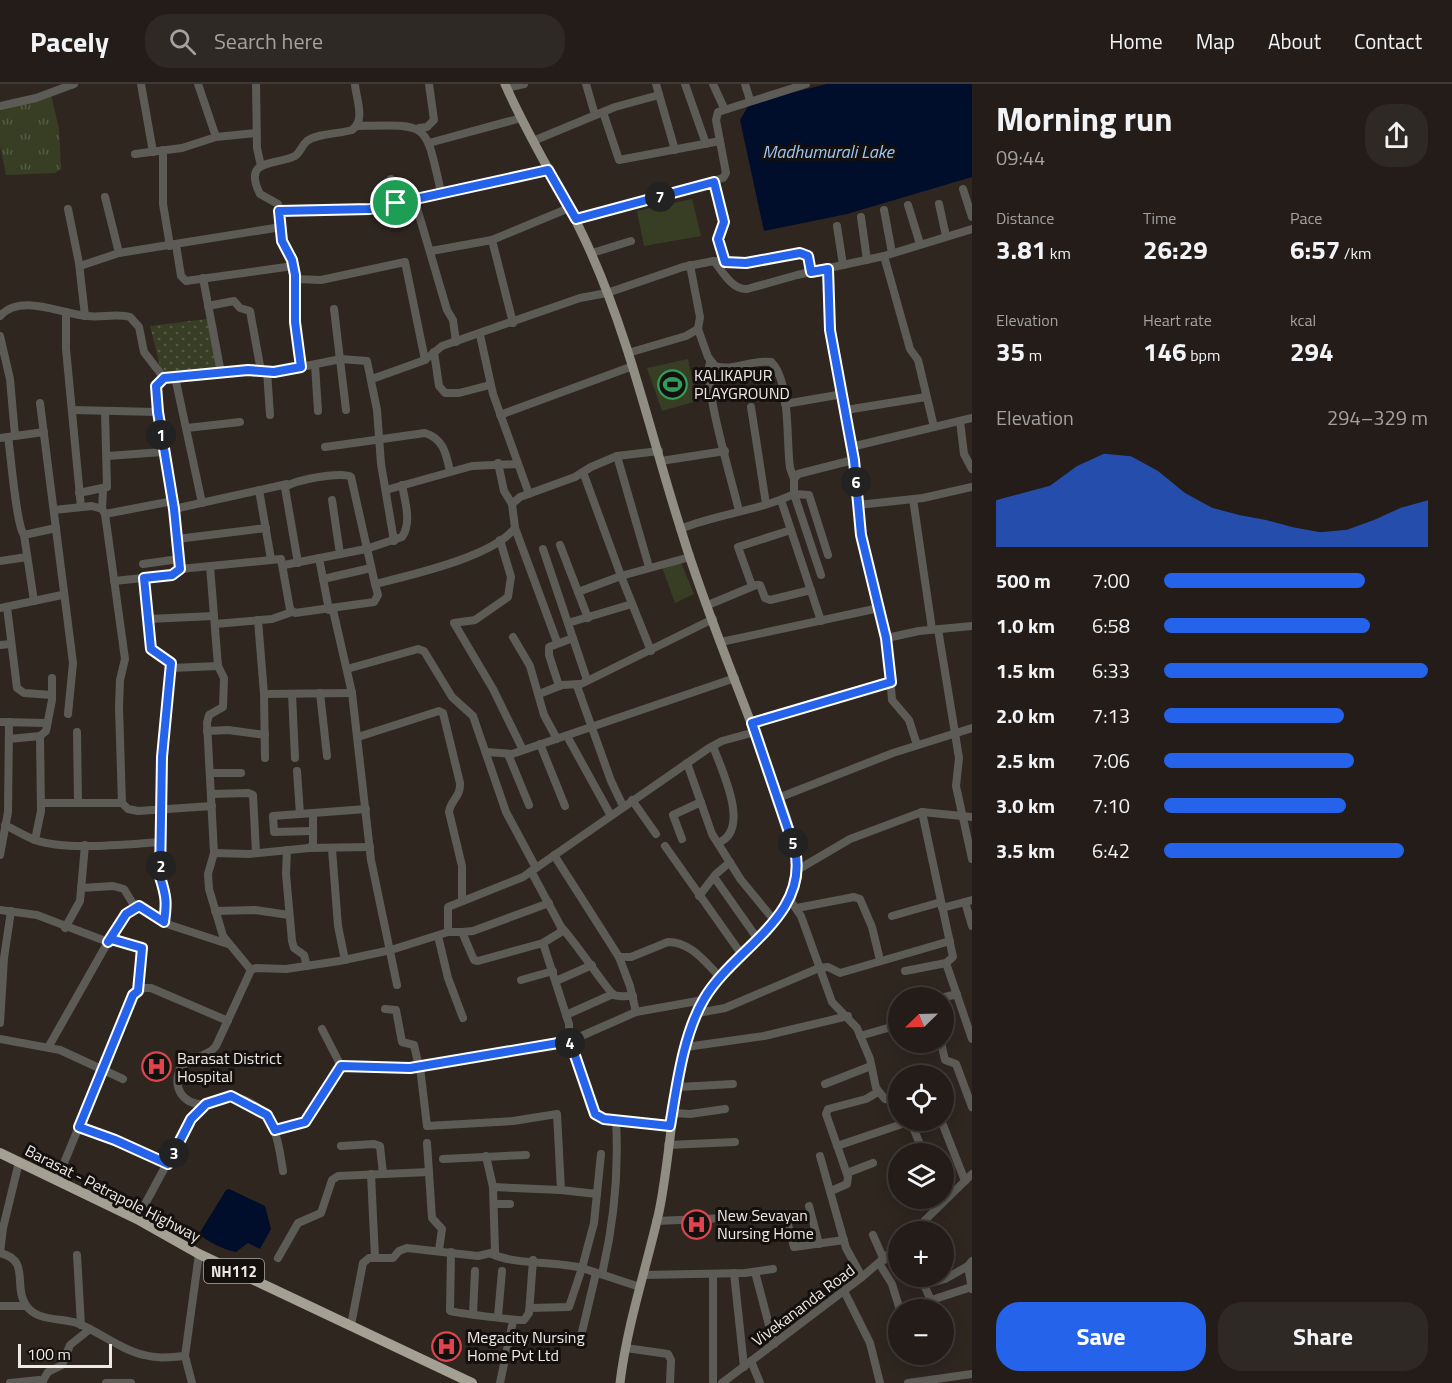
<!DOCTYPE html>
<meta charset="utf-8">
<style>
body{margin:0;font-family:"Titillium Web",sans-serif;background:#2f2925;color:#f1f3f6;height:100vh;display:flex;flex-direction:column;font-size:22px;white-space:nowrap}
*{box-sizing:border-box;margin:0}
p{font-size:20px;color:#a3a1a2}
.icon{flex:none;width:33px;height:33px;fill:none;stroke:currentColor;stroke-width:2;stroke-linecap:round;stroke-linejoin:round}
.map{position:relative;flex:1;overflow:hidden}
.sheet{display:flex;flex-direction:column;background:#231c18;width:480px}
.sheet>*{flex:none}
.needle{width:39px;rotate:247deg}
.buttons{position:absolute;left:888px;top:903px;display:grid;gap:12px}
.buttons a{display:grid;place-items:center;width:66px;height:66px;border-radius:50%;background:#231c18;box-shadow:0 3px 15px #0003,0 0 0 2px #403a37;font-size:30px}
.scale{position:absolute;left:18px;bottom:15px;width:94px;box-sizing:border-box;padding-left:6px;border:3px solid #efe9e5;border-top:0;font-size:16px;line-height:21px;white-space:nowrap;color:#efe9e5;-webkit-text-stroke:4px #14100e;paint-order:stroke}
.pin{position:absolute;display:grid;place-items:center;width:51px;height:51px;color:#fff;margin:-26px;border:3px solid #fff;border-radius:50%;box-shadow:0 2px 6px #0007}
.km{position:absolute;width:30px;height:30px;margin:-15px;border-radius:50%;background:#222;color:#fff;font-size:16px;line-height:30px;text-align:center}
.round{display:grid;place-items:center;flex:none;width:63px;height:63px;border-radius:24px;background:#2f2925}
.head{display:flex;align-items:center;justify-content:space-between;height:102px;padding:0 24px}
h1{font-size:33px;font-weight:700;line-height:45px}
.stats{display:grid;grid-template-columns:repeat(3,1fr);gap:9px;height:102px;padding:6px 24px}
.stats div{display:grid;align-content:center}
.stats b{font-size:26px;font-weight:700}
.stats small{font-size:16px;font-weight:400}
.stats p{font-size:16px}
.chart{height:168px;padding:12px 24px}
.chart p{display:flex;justify-content:space-between}
.chart svg{width:100%;height:108px;margin-top:6px;fill:#2563eb;opacity:.7}
.action{display:flex;gap:12px;margin-top:auto;padding:12px 24px}
.action a{flex:1;height:69px;border-radius:24px;background:#2563eb;color:#fff;font-size:24px;font-weight:700;line-height:69px;text-align:center}
.action a+a{background:#2f2925;color:#f1f3f6}
ul{padding:0 24px;list-style:none;font-size:20px}
li{display:grid;grid-template-columns:96px 72px 1fr;align-items:center;height:45px}
li i{height:15px;border-radius:8px;background:#2563eb}
header{display:flex;align-items:center;gap:36px;box-sizing:border-box;height:84px;padding:0 30px;background:#231c18;border-bottom:2px solid #403a37}
header strong{font-size:28px}
nav{display:flex;gap:33px;margin-inline-start:auto;font-size:21px}
.search{width:420px;height:54px;background:#2f2925;display:flex;align-items:center;gap:15px;box-sizing:border-box;padding:0 21px;border-radius:24px;color:#a3a1a2;font-size:22px}
main{display:flex;flex:1;min-height:0}
.map>svg:first-child{display:block}
</style>
<header>
<strong>Pacely</strong>
<div class="search"><svg class="icon" aria-label="search" viewBox="0 0 24 24"><circle cx="10" cy="10" r="6"/><path d="M15 15l6 6"/></svg>Search here</div>
<nav><a>Home</a><a>Map</a><a>About</a><a>Contact</a></nav>
</header>
<main>
<div class="map">
<svg width="972" height="1299" viewBox="0 0 972 1299">
<defs>
<pattern id="grass-dots" width="8" height="8" patternUnits="userSpaceOnUse" patternTransform="scale(1.5)"><rect width="8" height="8" fill="#373e24"/><path d="M2 2h.1M6 6h.1" fill="none" stroke="#545a44" stroke-width="1.8" stroke-linecap="round"/></pattern>
<pattern id="park-tufts" width="24" height="20" patternUnits="userSpaceOnUse" patternTransform="scale(1.5)"><rect width="24" height="20" fill="#373e24"/><path d="M3 7l-1-3M5 7V3M7 7l1-3M15 17l-1-3M17 17v-4M19 17l1-3" fill="none" stroke="#545a44"/></pattern>
</defs>
<rect width="100%" height="100%" fill="#2f2620"/>
<!-- grass -->
<path fill="url(#grass-dots)" d="M214 234 221 286 163 294 150 242Z"/>
<!-- park -->
<path fill="url(#park-tufts)" d="M50 6 59 45 61 85 55 89 6 91 0 62V23Z"/>
<!-- pitch -->
<g fill="#373e24">
<path d="M692 115 701 152 644 162 637 127Z"/>
<path d="M688 275 697 317 662 327 647 284Z"/>
<path d="M680 476 694 510 675 519 662 483Z"/>
</g>
<!-- water -->
<g fill="#000d2b">
<path d="M827 0H972V93L847 130 764 147 740 36 750 19Z"/>
<path d="M229 1105 265 1122 271 1145 260 1165 248 1159 236 1168C222 1165 210 1159 199 1150L226 1106Z"/>
</g>
<g fill="none" stroke-linecap="round" stroke-linejoin="round">
<!-- minor -->
<g stroke="#5d5b56" stroke-width="8">
<path d="M141 0 153 68"/>
<path d="M198 0 216 53"/>
<path d="M256 0 257 64 261 82"/>
<path d="M586 0 595 31"/>
<path d="M656 0 675 66"/>
<path d="M685 0 706 60"/>
<path d="M713 0 724 24"/>
<path d="M745 0 750 16"/>
<path d="M507 4 524 0"/>
<path d="M0 22 36 14 74 0"/>
<path d="M603 28 619 76 720 57"/>
<path d="M358 42C430 40 425 38 441 108"/>
<path d="M419 44 427 43 434 36 429 0"/>
<path d="M533 57 615 23 659 11"/>
<path d="M429 59 521 34"/>
<path d="M163 66V120L170 162"/>
<path d="M135 70 182 64 216 53 256 49"/>
<path d="M391 95 396 119 548 86"/>
<path d="M714 98 724 140 718 155 725 179"/>
<path d="M963 105 972 133"/>
<path d="M105 113 119 169"/>
<path d="M414 114 447 226 453 236 456 258"/>
<path d="M939 120 946 152"/>
<path d="M908 121 920 160"/>
<path d="M68 125 79 179 85 232"/>
<path d="M884 126 892 169"/>
<path d="M279 127 371 125 396 119"/>
<path d="M861 133 867 176"/>
<path d="M575 135 723 94 726 89 716 36 718 28 806 0"/>
<path d="M837 142 843 181"/>
<path d="M492 156 513 239"/>
<path d="M176 161 181 192 186 197 293 182"/>
<path d="M431 167 492 156 569 124"/>
<path d="M592 169 631 157"/>
<path d="M884 172 910 265 918 276 934 343"/>
<path d="M714 177 746 179 806 170 811 188"/>
<path d="M80 182 119 169 281 143"/>
<path d="M828 185 830 246 853 376 861 451 887 554 892 616 909 636 917 661"/>
<path d="M203 194 221 289"/>
<path d="M295 195 321 196 405 178 425 276"/>
<path d="M208 222 234 217 240 224 250 227 261 287"/>
<path d="M334 225 346 326"/>
<path d="M66 228V265L81 423"/>
<path d="M0 232C21 209 61 230 87 232 101 234 116 229 130 233L139 243 144 268 164 294 248 287 274 288 301 283 295 238V191L292 176 282 157 278 120 260 110C242 74 275 82 295 72 301 68 301 62 307 57 318 49 339 50 352 46 366 36 356 15 355 0"/>
<path d="M698 245 708 273 715 282C733 288 752 275 771 278 791 297 786 356 790 384L794 395"/>
<path d="M480 251 493 310 529 410"/>
<path d="M0 252 10 295 15 352"/>
<path d="M434 268 439 302 445 309H459L490 301"/>
<path d="M628 269 686 252 698 245 700 233 690 181"/>
<path d="M710 278C703 302 732 397 739 427"/>
<path d="M315 281 318 327"/>
<path d="M301 283 341 275 367 277 377 326 381 380 394 457"/>
<path d="M267 287 270 331"/>
<path d="M175 293 202 419"/>
<path d="M372 295 425 276 442 262 580 214 607 209 683 183 714 177C723 188 732 206 747 205L797 191 884 172 972 145"/>
<path d="M40 319 73 579 68 630"/>
<path d="M785 320 843 310"/>
<path d="M751 323 766 420"/>
<path d="M72 326 157 328"/>
<path d="M846 326 926 313"/>
<path d="M500 331 633 282"/>
<path d="M960 337 964 370 972 385"/>
<path d="M187 344 240 338"/>
<path d="M8 353C11 371 16 441 24 451"/>
<path d="M0 354 44 348"/>
<path d="M325 363 425 349C444 355 446 370 450 387"/>
<path d="M851 363 972 334"/>
<path d="M107 372 163 368"/>
<path d="M617 372 649 483"/>
<path d="M661 377 725 367"/>
<path d="M498 379 504 407 512 420"/>
<path d="M259 406 271 475"/>
<path d="M386 406 472 382 517 380"/>
<path d="M79 409 107 403 105 327"/>
<path d="M913 415 932 545"/>
<path d="M332 416 340 470"/>
<path d="M781 416 821 537"/>
<path d="M858 421 923 414 972 403"/>
<path d="M102 425 103 406"/>
<path d="M174 425 287 400"/>
<path d="M54 426 92 422 102 425 105 430 125 575 120 596 119 623 122 719 128 725 138 727 212 722"/>
<path d="M105 430 173 417"/>
<path d="M515 444 557 558"/>
<path d="M680 445C717 430 758 427 794 410V395L798 390 853 376"/>
<path d="M177 455 266 444"/>
<path d="M500 456 511 493 508 513 475 536 454 539 493 605 523 666"/>
<path d="M560 461 588 534"/>
<path d="M543 465 587 596"/>
<path d="M319 474 329 526"/>
<path d="M0 477 27 473"/>
<path d="M298 479 285 404C291 396 343 387 351 393L375 500C411 491 492 473 515 444L512 420 520 413 575 393 591 383 617 372 659 367"/>
<path d="M143 480 179 475"/>
<path d="M284 481 366 465 402 453C412 439 405 417 402 401"/>
<path d="M210 482 218 582"/>
<path d="M180 485 281 475 290 525 295 529 374 518 378 511 375 500"/>
<path d="M821 491 794 410 809 411 828 471"/>
<path d="M144 494 151 565 171 579 162 673 160 793 166 808 164 838"/>
<path d="M323 495 371 484"/>
<path d="M114 497 172 491 180 485 174 425 155 309 157 302 164 294"/>
<path d="M752 502 738 463 791 446"/>
<path d="M578 508 621 492 583 388"/>
<path d="M34 517 24 451 56 444"/>
<path d="M708 521 756 501H760L765 514 770 516 811 506"/>
<path d="M7 523 17 604 24 609 52 611"/>
<path d="M0 524 62 511"/>
<path d="M333 526 352 609 371 776 397 901"/>
<path d="M148 535 214 532"/>
<path d="M258 536 264 610 265 674"/>
<path d="M568 539 632 520"/>
<path d="M215 540 272 535 292 528"/>
<path d="M938 545 959 674 956 702 972 775"/>
<path d="M513 553 530 582 544 631 557 655"/>
<path d="M887 554 919 547 972 542"/>
<path d="M721 558 879 524"/>
<path d="M0 561 11 560"/>
<path d="M651 567 621 492 690 473"/>
<path d="M172 584 218 582 224 594 223 623 209 631 207 639 214 769 208 790 209 805 223 852 251 886"/>
<path d="M347 585 418 565 424 567 452 613 473 632 506 728 536 784"/>
<path d="M559 602 549 571V563L573 554"/>
<path d="M320 609 327 672"/>
<path d="M264 610 352 609"/>
<path d="M292 610 295 674"/>
<path d="M539 610 562 601 579 600"/>
<path d="M0 638 47 639"/>
<path d="M752 639 891 598"/>
<path d="M207 647 228 646 265 651"/>
<path d="M77 648 78 719"/>
<path d="M567 652 610 730"/>
<path d="M358 653 439 627 443 629 460 699C461 713 450 717 449 728L462 782V817"/>
<path d="M9 655 40 652 46 647 52 616V594"/>
<path d="M540 660 565 722"/>
<path d="M713 662C721 685 752 746 718 759"/>
<path d="M487 668 512 670 735 594"/>
<path d="M508 670 529 721"/>
<path d="M687 679 712 750 741 796 774 836"/>
<path d="M297 687 300 730"/>
<path d="M210 689H241"/>
<path d="M211 710 248 709 253 711 256 769"/>
<path d="M778 714 893 669 972 644"/>
<path d="M632 716 656 750"/>
<path d="M42 719H122"/>
<path d="M623 722 611 697 577 602 713 535"/>
<path d="M5 741C15 746 25 752 35 756 65 767 128 760 161 758"/>
<path d="M312 747 274 748 273 732 313 729"/>
<path d="M682 755 673 731 701 718"/>
<path d="M35 756 41 727 40 652"/>
<path d="M665 762 742 871"/>
<path d="M309 764 370 763"/>
<path d="M332 765 338 842 345 876"/>
<path d="M287 766 286 790 292 857 294 864 304 871 307 882"/>
<path d="M214 769 249 770 309 764 313 761V729L366 725"/>
<path d="M0 771 8 728 9 638"/>
<path d="M554 771 619 873H631L668 858C691 858 705 878 720 893"/>
<path d="M799 785 850 755 922 728 972 733"/>
<path d="M531 787 561 843V848L543 859"/>
<path d="M714 793 757 854"/>
<path d="M81 804 113 802 124 805 135 823"/>
<path d="M699 812 716 790 730 778"/>
<path d="M790 816 801 832 832 918 857 944 870 975 876 1004 885 1015 898 1019"/>
<path d="M965 818 972 842"/>
<path d="M797 824 854 813 860 815 872 843 880 876"/>
<path d="M942 824 972 816"/>
<path d="M0 826 37 831 108 858 111 855 142 864 138 907"/>
<path d="M215 827 255 826 289 831"/>
<path d="M892 832 941 818"/>
<path d="M561 843C572 853 609 909 614 911 619 913 627 912 633 912"/>
<path d="M65 844 80 817 85 761"/>
<path d="M448 848H462L474 876 478 877 543 859 569 940 570 965 583 991 590 1023 595 1030 604 1035 670 1043"/>
<path d="M462 848 473 847 549 819"/>
<path d="M438 852 448 894 463 934"/>
<path d="M619 873 630 902 636 928"/>
<path d="M946 879 972 955"/>
<path d="M905 887 946 879 953 873 922 728"/>
<path d="M521 896 553 887"/>
<path d="M556 897 592 881"/>
<path d="M941 914 957 910"/>
<path d="M385 925 396 926 402 958 414 961 419 983"/>
<path d="M698 929 725 924 819 884 828 883 840 889 950 857"/>
<path d="M566 931 613 910"/>
<path d="M0 939 4 874 11 827"/>
<path d="M860 952 898 941"/>
<path d="M0 955 60 966 123 995"/>
<path d="M941 958 945 976 956 980 972 1023"/>
<path d="M49 962 117 842 131 825 139 822 170 841 228 860"/>
<path d="M686 963 764 952 848 932"/>
<path d="M341 982 410 984 547 962 570 957 636 928 703 916"/>
<path d="M420 983 427 1042 513 1037 557 1030 561 1106"/>
<path d="M825 1000 871 982"/>
<path d="M678 1003 733 1000"/>
<path d="M673 1029 690 1030 725 1025"/>
<path d="M910 1036 924 1070"/>
<path d="M941 1036 965 1097"/>
<path d="M79 1043 115 1056 168 1080"/>
<path d="M275 1045 305 1038 341 982 322 945"/>
<path d="M427 1059 432 1134 442 1145 439 1166"/>
<path d="M668 1061 735 1058"/>
<path d="M341 1062 374 1060 380 1062 383 1090"/>
<path d="M837 1062 911 1037"/>
<path d="M601 1070 594 1139 582 1184 640 1203"/>
<path d="M820 1072 846 1164 862 1193"/>
<path d="M443 1075 526 1071"/>
<path d="M283 1087C277 1050 274 1021 231 1012 223 1015 215 1019 207 1020 183 1022 171 1004 181 982L211 967 216 962 251 886 256 884 286 885 339 877 391 866 448 848V823L523 793 709 664 722 657 755 648"/>
<path d="M847 1089 873 1079"/>
<path d="M371 1090 375 1174"/>
<path d="M57 1096 133 911 144 904H151L228 937"/>
<path d="M493 1103 561 1106 597 1110"/>
<path d="M831 1107 847 1100 848 1093 826 1030 828 1025 866 1015 878 1008"/>
<path d="M494 1120H510"/>
<path d="M809 1122 819 1160"/>
<path d="M137 1135 191 1035 206 1020"/>
<path d="M656 1137 749 1133"/>
<path d="M787 1137 794 1163 844 1156"/>
<path d="M913 1148 972 1090"/>
<path d="M873 1151 884 1176"/>
<path d="M451 1168 450 1227C456 1229 520 1237 524 1236L529 1229 533 1176"/>
<path d="M0 1169C33 1177 10 1204 29 1225 41 1237 62 1234 77 1239 100 1248 121 1266 144 1271 158 1275 171 1273 185 1272"/>
<path d="M0 1169 3 1144 19 1078"/>
<path d="M492 1170C516 1181 554 1177 582 1184L569 1223 530 1224"/>
<path d="M77 1171 81 1241"/>
<path d="M278 1174 298 1139 321 1129 332 1096 338 1092 429 1088"/>
<path d="M879 1179 892 1200 900 1226"/>
<path d="M755 1188 774 1260"/>
<path d="M734 1189 744 1283"/>
<path d="M602 1190C614 1139 619 1088 616 1036"/>
<path d="M643 1191 745 1189 773 1185"/>
<path d="M972 1205 968 1182 972 1177"/>
<path d="M844 1207 870 1259 880 1299"/>
<path d="M930 1214 924 1201 945 1195 968 1182"/>
<path d="M0 1222H26"/>
<path d="M901 1226 971 1203"/>
<path d="M473 1230 475 1187"/>
<path d="M498 1232 502 1187"/>
<path d="M351 1241 363 1179 369 1174H393L399 1167 407 1164 478 1172 495 1168 493 1103 486 1072"/>
<path d="M582 1248 596 1189"/>
<path d="M626 1264 668 1270 671 1276 670 1299"/>
<path d="M751 1277 760 1299"/>
<path d="M42 1298 48 1288 62 1281 70 1261 90 1245"/>
<path d="M10 1299 39 1296 43 1299"/>
<path d="M106 1299H131"/>
<path d="M192 1299 185 1272 199 1170"/>
<path d="M500 1299 513 1237"/>
<path d="M713 1299V1190"/>
<path d="M722 1299 862 1193 898 1162"/>
<path d="M908 1299 972 1290"/>
</g>
<!-- major -->
<path stroke="#908d83" stroke-width="9" d="M505 0C530 58 566 111 591 169 631 259 652 356 682 449 705 525 737 599 764 674 774 701 803 768 797 795 785 848 723 874 700 922 671 987 673 1060 659 1128 646 1185 627 1241 620 1299"/>
<!-- highway -->
<path stroke="#a4a094" stroke-width="10" d="M0 1069 137 1135 199 1170 472 1299"/>
</g>
<g fill="none" stroke-linecap="round" stroke-linejoin="round">
<defs>
<path id="route" d="M548 86 576 135 714 98 724 138 718 155 725 178 746 179 800 169 808 172 811 188 828 185 830 246 854 376 861 451 886 554 891 598 752 639 795 766C809 833 734 864 704 915 683 951 677 1001 670 1042L604 1035 595 1030 570 957 410 984 341 982 305 1038 275 1046 267 1031 231 1012 206 1020 191 1035 168 1080 115 1056 79 1043 133 911 138 907 142 864 111 855 108 858 126 830 139 822 164 838C167 818 166 812 160 793L162 673 171 579 151 565 144 494 172 491 180 485 174 425 158 328 156 302 164 294 248 286 274 288 301 283 295 238V191L292 176 282 157 279 127 370 125Z"/>
</defs>
<!-- route casing -->
<use href="#route" stroke="#fff" stroke-width="12"/>
<!-- route -->
<use href="#route" stroke="#2563eb" stroke-width="8"/>
</g>
<!-- icons -->
<defs>
<symbol id="stadium-ring" viewBox="-11 -11 22 22"><circle r="9.5" fill="#14100e" stroke="#2e9e5b" stroke-width="1.5"/><path d="M0-5a6.5 5 0 1 0 0 10a6.5 5 0 1 0 0-10ZM-3.5-1.8h7v3.6h-7Z" fill="#2e9e5b"/></symbol>
<symbol id="hospital-ring" viewBox="-11 -11 22 22"><circle r="9.5" fill="#14100e" stroke="#e0444e" stroke-width="1.5"/><path d="M-5-5h3v3.5h4V-5h3V5h-3V1.5h-4V5h-3Z" fill="#e0444e"/></symbol>
</defs>
<g fill-rule="evenodd">
<use href="#stadium-ring" x="656" y="284" width="33" height="33"/>
<use href="#hospital-ring" x="140" y="966" width="33" height="33"/>
<use href="#hospital-ring" x="680" y="1124" width="33" height="33"/>
<use href="#hospital-ring" x="430" y="1246" width="33" height="33"/>
</g>
<g text-anchor="middle" dominant-baseline="central" stroke-width="6" stroke-linejoin="round" paint-order="stroke">
<!-- shield labels -->
<rect fill="#14100e" stroke="#ada8a4" stroke-width="1.5" x="204" y="1175" width="60" height="24" rx="4.5"/>
<g font-size="15" font-weight="bold" fill="#efe9e5">
<text x="234" y="1187">NH112</text>
</g>
<!-- poi labels -->
<g font-size="16" fill="#efe9e5" stroke="#14100e" text-anchor="start">
<text x="694" y="291">KALIKAPUR<tspan x="694" dy="18">PLAYGROUND</tspan></text>
<text x="177" y="974">Barasat District<tspan x="177" dy="18">Hospital</tspan></text>
<text x="717" y="1131">New Sevayan<tspan x="717" dy="18">Nursing Home</tspan></text>
<text x="467" y="1253">Megacity Nursing<tspan x="467" dy="18">Home Pvt Ltd</tspan></text>
</g>
<!-- street labels -->
<g font-size="16" fill="#efe9e5" stroke="#14100e">
<text transform="translate(113 1109) rotate(27)">Barasat - Petrapole Highway</text>
<text transform="translate(803 1221) rotate(-37)">Vivekananda Road</text>
</g>
<!-- water labels -->
<g font-size="18" font-style="italic" fill="#9ec5f4" stroke="#14100e">
<text x="828" y="67">Madhumurali Lake</text>
</g>
</g>
</svg>
<div class="buttons">
<a><svg class="needle" viewBox="-14 -14 28 28"><path d="M0-13l5 13h-10z" fill="#e53935"/><path d="M0 13l5-13h-10z" fill="#a3a1a2"/></svg></a>
<a><svg class="icon" aria-label="locate" viewBox="0 0 24 24"><circle cx="12" cy="12" r="6"/><path d="M12 2v4M12 18v4M2 12h4M18 12h4"/></svg></a>
<a><svg class="icon" aria-label="layers" viewBox="0 0 24 24"><path d="M12 4l9 5-9 5-9-5zM3 14l9 5 9-5"/></svg></a>
<a>+</a>
<a>−</a>
</div>
<div class="scale">100 m</div>
<div class="pin" style="left:396px;top:119px;background:#1e9e55"><svg class="icon" aria-label="arrive" viewBox="0 0 24 24"><path d="M6 21V4h12l-3 4 3 4H6"/></svg></div>
<b class="km" style="left:161px;top:351px">1</b>
<b class="km" style="left:161px;top:782px">2</b>
<b class="km" style="left:174px;top:1069px">3</b>
<b class="km" style="left:570px;top:959px">4</b>
<b class="km" style="left:793px;top:759px">5</b>
<b class="km" style="left:856px;top:398px">6</b>
<b class="km" style="left:660px;top:113px">7</b>
</div>
<section class="sheet">
<div class="head"><div><h1>Morning run</h1><p>09:44</p></div><a class="round"><svg class="icon" aria-label="share" viewBox="0 0 24 24"><path d="M12 15V3M7 8l5-5 5 5M5 13v7h14v-7"/></svg></a></div>
<div class="stats">
<div><p>Distance</p><b>3.81<small> km</small></b></div>
<div><p>Time</p><b>26:29</b></div>
<div><p>Pace</p><b>6:57<small> /km</small></b></div>
</div>
<div class="stats">
<div><p>Elevation</p><b>35<small> m</small></b></div>
<div><p>Heart rate</p><b>146<small> bpm</small></b></div>
<div><p>kcal</p><b>294</b></div>
</div>
<div class="chart"><p><span>Elevation</span>294–329 m</p>
<svg viewBox="0 0 160 44" preserveAspectRatio="none"><path d="M0 44V25L10 22L20 19L30 11L40 6L50 7L60 13L70 22L80 28L90 31L100 33L110 36L120 38L130 37L140 33L150 28L160 25V44z"/></svg>
</div>
<ul>
<li><b>500 m</b>7:00<i style="width:76%"></i></li>
<li><b>1.0 km</b>6:58<i style="width:78%"></i></li>
<li><b>1.5 km</b>6:33<i style="width:100%"></i></li>
<li><b>2.0 km</b>7:13<i style="width:68%"></i></li>
<li><b>2.5 km</b>7:06<i style="width:72%"></i></li>
<li><b>3.0 km</b>7:10<i style="width:69%"></i></li>
<li><b>3.5 km</b>6:42<i style="width:91%"></i></li>
</ul>
<div class="action"><a>Save</a><a>Share</a></div>
</section>
</main>
